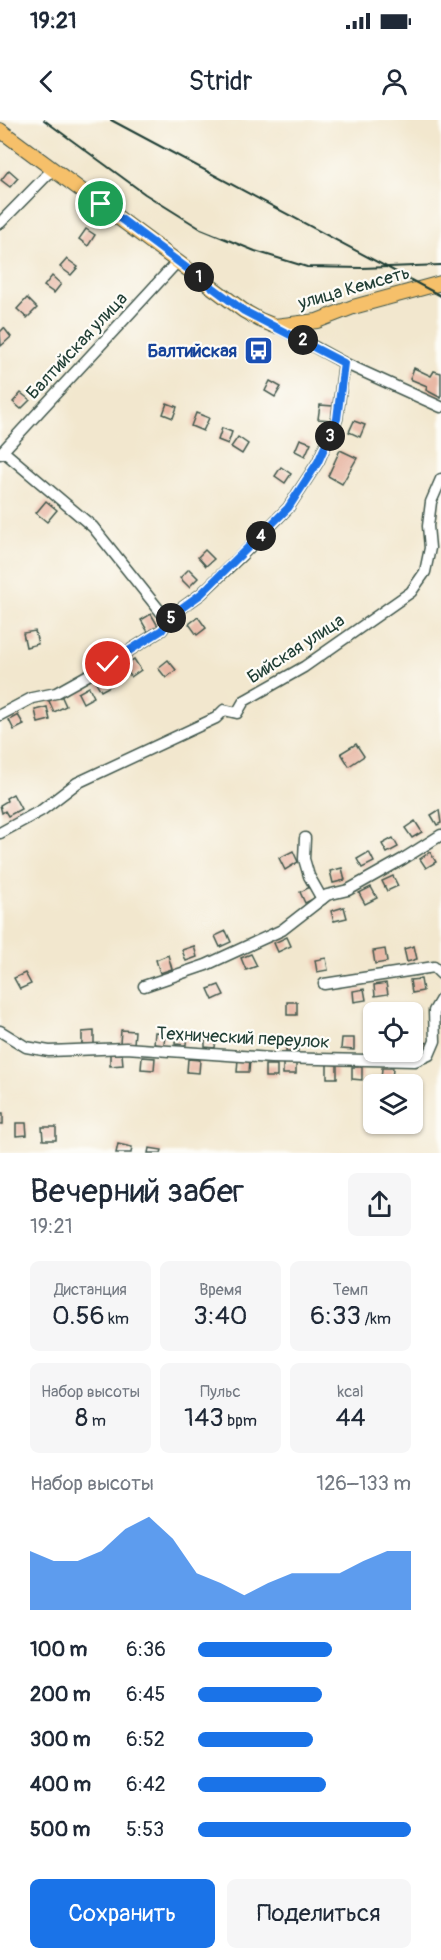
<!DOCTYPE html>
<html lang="ru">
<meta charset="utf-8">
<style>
body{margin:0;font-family:Pangolin,sans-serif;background:#f6f6f7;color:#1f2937;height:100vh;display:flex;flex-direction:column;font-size:22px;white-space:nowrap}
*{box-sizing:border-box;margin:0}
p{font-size:20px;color:#747a83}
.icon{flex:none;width:33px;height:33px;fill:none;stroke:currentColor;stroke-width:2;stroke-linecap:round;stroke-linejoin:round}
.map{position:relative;height:1033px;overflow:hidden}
.drawer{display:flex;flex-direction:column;background:#fff;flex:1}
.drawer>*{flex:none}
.fabs{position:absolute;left:363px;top:882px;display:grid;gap:12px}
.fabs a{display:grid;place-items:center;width:60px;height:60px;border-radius:9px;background:#fff;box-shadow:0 2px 4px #0004;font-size:30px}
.pin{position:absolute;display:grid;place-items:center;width:51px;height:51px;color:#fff;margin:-26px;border:3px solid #fff;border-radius:50%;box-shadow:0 2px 6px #0007}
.km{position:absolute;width:30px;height:30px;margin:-15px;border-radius:50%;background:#222;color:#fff;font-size:16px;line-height:30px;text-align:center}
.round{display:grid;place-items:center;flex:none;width:63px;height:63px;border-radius:9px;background:#f6f6f7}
.headline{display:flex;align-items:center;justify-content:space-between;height:102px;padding:0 30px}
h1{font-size:33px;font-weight:600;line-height:45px}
.figures{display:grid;grid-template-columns:repeat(3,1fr);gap:9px;height:102px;padding:6px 30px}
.figures div{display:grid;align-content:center;border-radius:9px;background:#f6f6f7;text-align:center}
.figures b{font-size:26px;font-weight:600}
.figures small{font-size:16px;font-weight:400}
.figures p{font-size:16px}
.chart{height:168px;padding:12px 30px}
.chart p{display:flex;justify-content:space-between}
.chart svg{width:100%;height:108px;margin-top:6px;fill:#1a73e8;opacity:.7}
.cta{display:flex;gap:12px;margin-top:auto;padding:12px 30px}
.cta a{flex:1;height:69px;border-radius:9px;background:#1a73e8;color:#fff;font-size:24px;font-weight:600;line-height:69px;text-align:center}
.cta a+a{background:#f6f6f7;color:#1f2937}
ul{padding:0 30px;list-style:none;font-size:20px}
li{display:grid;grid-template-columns:96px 72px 1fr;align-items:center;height:45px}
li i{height:15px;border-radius:8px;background:#1a73e8}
.status{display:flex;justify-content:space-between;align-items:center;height:42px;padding:0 30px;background:#fff;direction:ltr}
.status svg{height:16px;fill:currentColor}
header{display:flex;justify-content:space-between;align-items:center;height:78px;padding:0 30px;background:#fff;font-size:27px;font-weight:600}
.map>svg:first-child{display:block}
</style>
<div class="status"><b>19:21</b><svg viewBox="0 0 49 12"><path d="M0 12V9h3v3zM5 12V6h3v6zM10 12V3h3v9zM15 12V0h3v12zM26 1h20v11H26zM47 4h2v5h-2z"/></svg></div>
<header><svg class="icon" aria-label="back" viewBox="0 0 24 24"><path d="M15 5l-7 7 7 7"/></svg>Stridr<svg class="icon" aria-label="person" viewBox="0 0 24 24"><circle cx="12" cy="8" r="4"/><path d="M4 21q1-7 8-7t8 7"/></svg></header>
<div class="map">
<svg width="441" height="1033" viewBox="0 0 441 1033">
<rect width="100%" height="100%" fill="#fdfcf7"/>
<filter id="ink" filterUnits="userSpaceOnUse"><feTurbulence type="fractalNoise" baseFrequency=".0167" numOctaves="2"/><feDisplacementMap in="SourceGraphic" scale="12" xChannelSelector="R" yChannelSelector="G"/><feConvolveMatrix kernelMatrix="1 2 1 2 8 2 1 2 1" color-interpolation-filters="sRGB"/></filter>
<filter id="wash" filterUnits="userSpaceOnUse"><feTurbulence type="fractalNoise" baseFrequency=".008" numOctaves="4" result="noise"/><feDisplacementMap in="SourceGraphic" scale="24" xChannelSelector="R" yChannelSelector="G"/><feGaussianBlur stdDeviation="1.35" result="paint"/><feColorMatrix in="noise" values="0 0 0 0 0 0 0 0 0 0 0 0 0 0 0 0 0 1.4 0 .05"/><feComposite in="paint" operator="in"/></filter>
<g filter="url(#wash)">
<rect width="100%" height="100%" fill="#f2e7ce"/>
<g id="blocks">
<!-- building -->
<g fill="#e8b7a4">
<path d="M9 50 18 58 10 67 1 60Z"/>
<path d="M86 109 95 115 88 126 79 119Z"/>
<path d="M67 139 78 147 71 155 60 147Z"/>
<path d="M52 156 61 164 54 173 44 166Z"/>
<path d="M27 178 37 188 27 198 17 189Z"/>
<path d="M4 208 11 217 1 226 0 212Z"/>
<path d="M414 248 431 256 434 251 441 253V278L426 270 427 266 410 259Z"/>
<path d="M270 261 281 267 275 277 265 271Z"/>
<path d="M21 273 30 280 21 289 13 282Z"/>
<path d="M167 283 177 287 173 298 163 294Z"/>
<path d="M320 285 333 286 332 300 318 299Z"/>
<path d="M196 293 209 298 203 311 191 306Z"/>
<path d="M354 301 365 305 360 317 349 312Z"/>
<path d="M222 308 232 312 228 324 218 320Z"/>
<path d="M238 317 248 324 242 334 231 327Z"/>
<path d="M300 319 311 323 305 336 295 331Z"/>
<path d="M340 330 357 338 342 364 328 356Z"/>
<path d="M281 347 291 354 285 363 275 356Z"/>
<path d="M46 381 57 390 47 402 36 393Z"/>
<path d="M205 430 214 439 206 446 198 437Z"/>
<path d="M189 449 198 458 189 467 180 458Z"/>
<path d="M151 494 158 506 148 512 141 500Z"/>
<path d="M198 497 206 508 197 515 189 504Z"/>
<path d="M35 511 38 524 26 527 23 513Z"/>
<path d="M134 539 141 550 131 557 124 545Z"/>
<path d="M168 540 176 550 166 558 158 548Z"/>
<path d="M107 555 112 565 101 571 96 562Z"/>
<path d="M89 567 94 577 83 583 78 573Z"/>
<path d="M61 575 66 586 54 592 49 581Z"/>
<path d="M47 587 50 600 38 603 35 590Z"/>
<path d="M18 595 24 605 14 610 9 600Z"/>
<path d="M356 624 364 636 349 646 341 633Z"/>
<path d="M13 674 21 689 8 696 5 691 2 693 0 685 7 681 6 678Z"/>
<path d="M439 690 441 703 437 705 431 695Z"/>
<path d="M415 701 422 712 412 718 405 708Z"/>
<path d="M393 718 398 727 387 733 382 724Z"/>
<path d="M293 731 298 742 285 750 279 738Z"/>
<path d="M369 732 374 742 362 748 357 739Z"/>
<path d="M430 732 436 742 426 748 420 739Z"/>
<path d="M342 748 345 760 333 763 330 751Z"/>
<path d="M393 756 398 766 387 771 382 761Z"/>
<path d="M310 767 315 778 305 783 300 772Z"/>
<path d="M371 767 377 778 365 784 359 773Z"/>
<path d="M344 787 347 798 334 801 331 791Z"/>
<path d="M226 811 231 822 220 827 215 816Z"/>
<path d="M287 817 291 826 278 832 274 823Z"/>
<path d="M194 826 197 837 186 841 182 830Z"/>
<path d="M414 826 417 839 407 842 404 829Z"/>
<path d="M385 829 387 842 375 844 373 831Z"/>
<path d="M251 834 257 846 246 850 241 838Z"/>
<path d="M168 835 172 849 160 853 156 840Z"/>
<path d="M326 838 328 850 317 852 315 840Z"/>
<path d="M25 853 31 864 20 869 14 858Z"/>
<path d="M421 859 423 871 412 873 410 860Z"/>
<path d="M386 863 388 874 375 876 374 865Z"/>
<path d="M219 865 224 875 213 880 208 869Z"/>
<path d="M364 869 366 880 354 882 353 871Z"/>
<rect x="287" y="882" width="10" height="13"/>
<path d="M121 910 135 911 134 924 120 923Z"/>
<path d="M94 911V924H82V912Z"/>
<path d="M176 911 187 912 186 925 175 924Z"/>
<path d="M155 912 165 913 164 925 154 924Z"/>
<path d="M205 915 216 916 215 928 205 927Z"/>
<path d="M342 918H354V930L341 929Z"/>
<path d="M286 919H299L298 932H286Z"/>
<rect x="366" y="919" width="8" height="13"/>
<path d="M419 920 430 924 425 936 414 931Z"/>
<path d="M110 934H122L123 945 110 946Z"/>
<path d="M142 937 155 938 154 950 141 949Z"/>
<path d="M188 939 200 940 199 953 187 952Z"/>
<path d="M238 939H250L249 952H237Z"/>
<rect x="283" y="943" width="13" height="11"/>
<path d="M327 944 337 945V958H327Z"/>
<rect x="265" y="945" width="12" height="12"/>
<path d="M352 947H362V960L352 959Z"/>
<path d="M382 948H393L392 961 381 960Z"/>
<rect x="0" y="993" width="3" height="11"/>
<path d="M16 1003H26L27 1015 16 1016Z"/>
<path d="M42 1007H56V1020H43Z"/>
<path d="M118 1024 132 1027 131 1033H116Z"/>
<path d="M149 1028 162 1030 161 1033H148Z"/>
</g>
</g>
</g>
<g filter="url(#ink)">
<use href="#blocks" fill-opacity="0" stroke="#3f564b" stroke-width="1.5"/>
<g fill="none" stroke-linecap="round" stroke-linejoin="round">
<defs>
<g id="minor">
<path d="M0 103 53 49"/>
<path d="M276 206 344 243 441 287"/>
<path d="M3 331 93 407 168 501"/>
<path d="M0 334 178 141"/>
<path d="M0 595 32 578 56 573 108 544 162 510 172 495 201 474 242 435 288 388 318 342 337 299 344 243"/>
<path d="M0 713 42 690 77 663 216 598 224 590 237 593 244 581 304 547 411 472 425 452 430 428 428 406 431 382 441 359"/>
<path d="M305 718 304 739 309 756 322 779"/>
<path d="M324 864 434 847 441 854"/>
<path d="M144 866 206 845 282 810 327 775 348 770 403 739 441 715"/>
<path d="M0 911 26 927 49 931 126 928 271 938 415 941 429 935 435 921 434 891 441 879"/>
</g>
<path id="major" d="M0 10 244 191 260 200 275 206 317 201 353 187 441 163"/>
</defs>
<!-- minor casing -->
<use href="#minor" stroke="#3f564b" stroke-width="13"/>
<!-- major casing -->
<use href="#major" stroke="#3f564b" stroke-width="16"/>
<!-- minor -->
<use href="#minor" stroke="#fff" stroke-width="10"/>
<!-- major -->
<use href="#major" stroke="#f6c06b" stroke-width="14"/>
<!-- rail -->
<g stroke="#1f3d34" stroke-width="2">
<path d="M44 0 145 74 201 109 255 131 307 147 362 148 441 145"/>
<path d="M111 0 441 176"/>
</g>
</g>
</g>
<g fill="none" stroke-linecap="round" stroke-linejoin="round" filter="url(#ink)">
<defs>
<path id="route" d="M101 84 244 191 344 243 337 299 318 342 288 388 201 474 172 495 162 510 108 544"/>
</defs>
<!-- route casing -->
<use href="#route" stroke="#fff" stroke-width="12"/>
<!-- route -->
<use href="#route" stroke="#1a73e8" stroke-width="8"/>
</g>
<!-- icons -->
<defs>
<symbol id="bus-square" viewBox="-11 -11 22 22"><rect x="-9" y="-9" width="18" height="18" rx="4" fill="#1a4fb4" stroke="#fdfcf7"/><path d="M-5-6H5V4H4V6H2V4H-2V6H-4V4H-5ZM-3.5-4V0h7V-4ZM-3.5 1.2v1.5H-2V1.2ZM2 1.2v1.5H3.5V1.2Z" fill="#fff"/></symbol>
</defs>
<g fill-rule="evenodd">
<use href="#bus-square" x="242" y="214" width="33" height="33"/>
</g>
<g text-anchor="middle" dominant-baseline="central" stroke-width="4.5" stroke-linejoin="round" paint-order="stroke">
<!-- street labels -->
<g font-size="18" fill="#1f3d34" stroke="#fdfcf7">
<text transform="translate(354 168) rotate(-16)">улица Кемсеть</text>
<text transform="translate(77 226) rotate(-47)">Балтийская улица</text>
<text transform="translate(296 529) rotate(-33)">Бийская улица</text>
<text transform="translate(243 918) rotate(3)">Технический переулок</text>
</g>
<!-- transit labels -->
<g font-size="18" font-weight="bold" fill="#164399" stroke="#fdfcf7" text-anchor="end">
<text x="237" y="231">Балтийская</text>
</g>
</g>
</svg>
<div class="fabs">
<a><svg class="icon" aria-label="locate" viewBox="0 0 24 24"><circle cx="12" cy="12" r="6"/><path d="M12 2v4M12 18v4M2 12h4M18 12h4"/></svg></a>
<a><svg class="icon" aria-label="layers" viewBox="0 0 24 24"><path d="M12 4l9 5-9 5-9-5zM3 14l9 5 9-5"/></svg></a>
</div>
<div class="pin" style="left:101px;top:84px;background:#1e9e55"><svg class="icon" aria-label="arrive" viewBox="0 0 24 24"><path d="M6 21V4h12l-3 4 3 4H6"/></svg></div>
<div class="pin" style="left:108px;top:544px;background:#d93025"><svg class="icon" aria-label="check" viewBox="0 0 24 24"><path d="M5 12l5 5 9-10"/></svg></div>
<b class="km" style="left:199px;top:157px">1</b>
<b class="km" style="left:303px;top:220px">2</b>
<b class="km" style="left:330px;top:316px">3</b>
<b class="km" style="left:261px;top:416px">4</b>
<b class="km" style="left:171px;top:498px">5</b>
</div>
<section class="drawer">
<div class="headline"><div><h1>Вечерний забег</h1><p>19:21</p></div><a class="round"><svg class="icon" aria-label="share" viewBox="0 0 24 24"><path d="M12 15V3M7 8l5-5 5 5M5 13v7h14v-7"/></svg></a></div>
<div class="figures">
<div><p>Дистанция</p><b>0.56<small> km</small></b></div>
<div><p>Время</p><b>3:40</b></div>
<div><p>Темп</p><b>6:33<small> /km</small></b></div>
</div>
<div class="figures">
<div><p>Набор высоты</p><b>8<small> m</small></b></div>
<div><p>Пульс</p><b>143<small> bpm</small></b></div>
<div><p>kcal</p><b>44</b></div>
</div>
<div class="chart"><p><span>Набор высоты</span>126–133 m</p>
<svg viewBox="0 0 160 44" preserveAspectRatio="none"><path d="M0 44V20L10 24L20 24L30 20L40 11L50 6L60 15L70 29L80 33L90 38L100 33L110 29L120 29L130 29L140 24L150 20L160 20V44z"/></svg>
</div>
<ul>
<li><b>100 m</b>6:36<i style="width:63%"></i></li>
<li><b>200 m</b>6:45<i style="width:58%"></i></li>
<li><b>300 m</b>6:52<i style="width:54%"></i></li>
<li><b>400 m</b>6:42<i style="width:60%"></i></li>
<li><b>500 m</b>5:53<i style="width:100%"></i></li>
</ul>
<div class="cta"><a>Сохранить</a><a>Поделиться</a></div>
</section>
